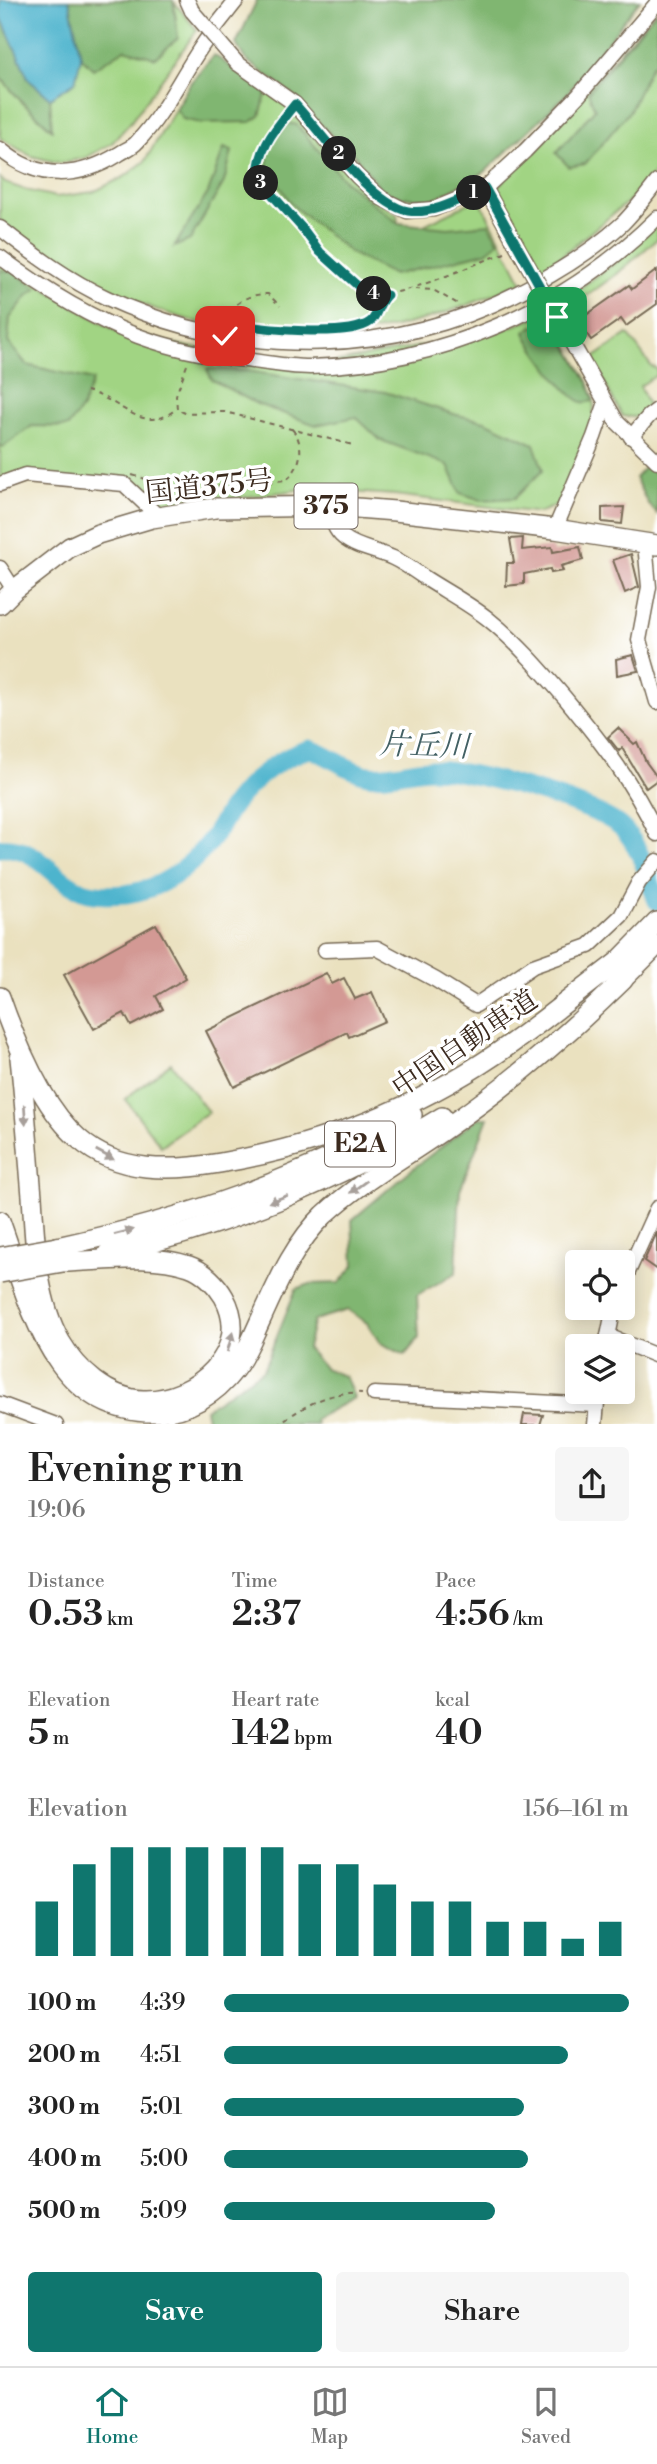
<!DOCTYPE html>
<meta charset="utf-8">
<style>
body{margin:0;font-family:"Libre Bodoni","Noto Serif JP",serif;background:#f6f6f6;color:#222;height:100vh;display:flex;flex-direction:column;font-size:26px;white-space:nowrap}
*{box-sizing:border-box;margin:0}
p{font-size:23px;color:#767676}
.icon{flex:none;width:38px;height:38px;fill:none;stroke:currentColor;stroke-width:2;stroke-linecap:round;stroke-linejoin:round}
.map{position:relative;height:1424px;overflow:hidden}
.panel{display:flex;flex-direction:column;background:#fff;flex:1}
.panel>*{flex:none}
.tools{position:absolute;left:565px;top:1250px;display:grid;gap:14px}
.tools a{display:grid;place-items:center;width:70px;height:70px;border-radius:7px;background:#fff;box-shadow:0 4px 18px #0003;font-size:35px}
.pin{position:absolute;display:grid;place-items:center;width:60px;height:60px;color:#fff;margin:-30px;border-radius:14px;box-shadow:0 4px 10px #0006}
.km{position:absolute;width:35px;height:35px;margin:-18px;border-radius:50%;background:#222;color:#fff;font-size:19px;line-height:35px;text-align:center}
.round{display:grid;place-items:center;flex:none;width:74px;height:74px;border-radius:7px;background:#f6f6f6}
.head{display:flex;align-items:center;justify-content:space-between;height:119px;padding:0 28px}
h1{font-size:38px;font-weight:600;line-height:52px}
.figures{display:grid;grid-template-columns:repeat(3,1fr);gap:10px;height:119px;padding:7px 28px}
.figures div{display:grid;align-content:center}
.figures b{font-size:35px;font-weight:600}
.figures small{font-size:19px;font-weight:400}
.figures p{font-size:19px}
.chart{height:196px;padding:14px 28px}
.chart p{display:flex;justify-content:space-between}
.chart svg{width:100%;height:126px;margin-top:7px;stroke:#0f766e;stroke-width:6}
.primary-button{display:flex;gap:14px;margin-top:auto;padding:14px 28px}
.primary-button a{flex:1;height:80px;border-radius:7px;background:#0f766e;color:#fff;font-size:28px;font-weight:600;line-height:80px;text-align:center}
.primary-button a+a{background:#f6f6f6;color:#222}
ul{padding:0 28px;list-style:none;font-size:23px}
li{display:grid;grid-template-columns:112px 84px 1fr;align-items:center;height:52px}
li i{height:18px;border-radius:9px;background:#0f766e}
.dock{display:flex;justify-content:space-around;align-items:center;height:98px;border-top:2px solid #e0e0e0;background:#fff;font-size:19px;color:#767676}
.dock a{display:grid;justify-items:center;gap:4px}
.dock .active{color:#0f766e}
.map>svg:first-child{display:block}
</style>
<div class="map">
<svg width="657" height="1425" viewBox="0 0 657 1425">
<rect width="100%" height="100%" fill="#fff"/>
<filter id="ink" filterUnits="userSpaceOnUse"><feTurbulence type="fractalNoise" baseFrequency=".0143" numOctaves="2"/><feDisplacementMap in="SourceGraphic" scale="14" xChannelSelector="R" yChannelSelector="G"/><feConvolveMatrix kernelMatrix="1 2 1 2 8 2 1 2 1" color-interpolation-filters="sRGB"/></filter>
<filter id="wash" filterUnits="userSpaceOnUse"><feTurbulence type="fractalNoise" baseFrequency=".00686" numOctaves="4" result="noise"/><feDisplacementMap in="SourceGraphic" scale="28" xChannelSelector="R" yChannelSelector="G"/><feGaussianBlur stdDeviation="1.57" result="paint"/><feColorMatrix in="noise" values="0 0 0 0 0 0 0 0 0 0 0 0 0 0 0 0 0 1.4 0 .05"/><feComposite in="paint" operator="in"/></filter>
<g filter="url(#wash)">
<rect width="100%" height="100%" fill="#eae1bf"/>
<!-- green -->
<g fill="#a1d483" stroke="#6e7f50" stroke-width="2">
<path d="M174 2 197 30 130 123 112 143 85 158 60 163 31 156 0 138V77L22 102 51 129 50 98 75 82 81 57 93 68 125 49 178 38Z"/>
<path d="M657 10V170L635 196 538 275 497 199V190L501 183Z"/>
<path d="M240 75 286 105 362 190 397 215 398 223 422 226 479 198 522 282C477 303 431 320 381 330 359 334 335 335 313 335 197 338 89 292 0 220V178L5 183 26 190 56 197 93 192 124 177 145 161 191 82Z"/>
<path d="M657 224V239L617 274 568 309 562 301 612 265Z"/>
<path d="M0 262 116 331 298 370 502 330 549 313 588 382 594 401 593 424 558 504 540 513 395 495 304 489 156 510 129 483 0 482Z"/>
<path d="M628 334 651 366 657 369V375L640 386 649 407C641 418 635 418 622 416L592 359Z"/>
<path d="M171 1063 208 1112 161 1146 125 1099Z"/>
</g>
<!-- forest -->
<g fill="#80b671" stroke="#5e7048" stroke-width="2">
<path d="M69 0H173L178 38 155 58 125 49 93 69 81 57Z"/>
<path d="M257 0H640L566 95 485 172 430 201 385 194 344 142 332 136 290 93 245 59 236 44Z"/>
<path d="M657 10V61L651 66 629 112 585 164 569 167 556 153 595 109 588 92Z"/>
<path d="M0 15 29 80 50 98 52 129 22 102 0 77Z"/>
<path d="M214 55 264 90 266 95 260 116 251 122 200 123 183 119 176 109 191 82Z"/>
<path d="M288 123 297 125 346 182 398 223 448 228 489 224 499 242 486 252 394 275 352 254 292 205 267 165 268 145Z"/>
<path d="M224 148 232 151 224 182 190 240 174 247 208 193Z"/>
<path d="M0 270 14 272 37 289 28 295 10 318 8 342 27 365 93 380 82 408 68 427 32 426 3 447 0 445Z"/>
<path d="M549 325 556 326 588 382 594 401C590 401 586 403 582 402 568 398 531 346 525 332L533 326 544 330Z"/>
<path d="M207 369 247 371 385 392 457 415 485 421 534 444 543 470 515 498 481 500 460 493 448 465 380 440 356 417 316 425 257 404 212 380Z"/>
<path d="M646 466 657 475V514L648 504 635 478Z"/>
<path d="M478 1118H488L460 1190 456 1273 417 1295 419 1338 405 1355 380 1343 367 1323 348 1310 314 1320 307 1348 324 1368 346 1377 354 1398 315 1419 316 1424H208L205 1409 263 1370 296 1289 310 1284 339 1283 354 1266 352 1220 406 1174Z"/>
</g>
<!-- water -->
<path fill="#4eb4cd" stroke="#446f76" stroke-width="2" d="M0 0H69L81 57 75 82 50 98 29 80 0 15Z"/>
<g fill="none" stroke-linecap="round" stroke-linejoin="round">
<!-- river -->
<path stroke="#4eb4cd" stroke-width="19" d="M0 848C37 845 48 875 78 889 92 896 111 895 126 894 161 889 189 869 210 841 220 829 226 813 236 801 254 778 282 756 310 749 330 755 347 771 368 775 390 778 410 769 431 769 468 769 599 804 623 829 641 847 648 877 657 901"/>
</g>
<g id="blocks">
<!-- building -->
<g fill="#d39994">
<path d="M657 270V304L626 326 621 319 591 340 578 321 629 285 632 289Z"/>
<path d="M624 507 622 524 602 522V508Z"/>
<path d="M523 538 522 550 552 547 553 552 580 547 583 560 561 566 563 571 551 573 550 569 524 574V584L506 586 507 563H514L510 539Z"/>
<path d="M631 554 639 587 625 593 613 560Z"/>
<path d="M633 655 638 671 617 675 616 659Z"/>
<path d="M618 728 634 744 637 742 646 762 657 777V780L646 788 622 748 619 751 608 737Z"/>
<path d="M156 924 186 978 156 996 163 1009 131 1026 124 1013 94 1029 64 975Z"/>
<path d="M326 973 332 984 344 978 355 999 372 992 385 1021 349 1037 347 1032 234 1087 206 1031Z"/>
<path d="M657 1232V1270L644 1261Z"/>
<path d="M524 1414 543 1415 540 1425H522Z"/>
</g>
</g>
</g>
<g filter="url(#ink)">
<use href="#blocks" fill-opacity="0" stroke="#786a56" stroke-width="2"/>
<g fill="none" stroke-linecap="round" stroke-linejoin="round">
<defs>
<g id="minor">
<path d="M187 0 192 11"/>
<path d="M237 63 295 104 357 176 381 198 407 211 434 209 485 188 525 151 579 95 657 3"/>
<path d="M0 149C37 181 79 179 119 154 125 150 133 147 137 142 165 113 181 76 204 43 214 28 226 14 237 0"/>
<path d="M485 188 512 237"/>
<path d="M0 228C33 254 68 280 107 298 244 361 398 358 531 286 563 269 596 248 623 223 635 211 646 196 657 182"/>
<path d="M0 257C43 289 88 317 138 336 173 349 209 356 246 360 267 363 289 367 310 367 440 364 564 310 657 218"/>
<path d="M557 317 617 422 657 461"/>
<path d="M631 437 649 416 657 410"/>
<path d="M0 484 25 475 124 484 159 517"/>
<path d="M331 506C331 547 364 545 393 558 404 563 415 571 425 578 445 591 468 603 487 618 516 641 541 670 565 698 602 743 632 781 657 834"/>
<path d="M555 529 594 437 605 405"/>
<path d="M645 543 649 587 639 640 657 702"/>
<path d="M0 568 14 590"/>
<path d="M325 950 377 948 436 980 476 1005 533 966 589 946 621 916 639 882 657 861"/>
<path d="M623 1283 657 1208"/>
<path d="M608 1336 657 1356"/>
<path d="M606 1346 614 1307"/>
<path d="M374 1394 596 1405"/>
<path d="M0 1404 56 1425"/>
<path d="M595 1425 598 1391"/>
</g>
<g id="highway">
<path d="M0 604 14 590 70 547 98 534 152 518 215 508 331 506 395 511 555 529 657 545"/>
<path d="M613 967 657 922"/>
<path d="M614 988 657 945"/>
<path d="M0 997C16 1043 42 1107 79 1139 118 1174 173 1171 220 1163 326 1145 425 1105 512 1043 550 1016 585 986 622 959"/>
<path d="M20 1058C25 1104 28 1150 32 1196 35 1243 36 1298 60 1341 77 1370 108 1399 143 1400 195 1402 254 1351 224 1297 217 1285 204 1271 189 1266 149 1253 104 1261 63 1262"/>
<path d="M0 1221C29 1300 51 1416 158 1412 188 1411 216 1394 234 1370 246 1355 253 1336 261 1319 278 1282 294 1244 324 1215 362 1180 407 1156 449 1126 512 1083 569 1033 623 980"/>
<path d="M57 1247C185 1219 298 1181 412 1115"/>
<path d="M108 1253C225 1228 341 1179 442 1117"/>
</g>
</defs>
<!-- minor casing -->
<use href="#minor" stroke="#786a56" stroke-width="17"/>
<!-- highway casing -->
<use href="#highway" stroke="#786a56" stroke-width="22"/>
<!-- path -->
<g stroke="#786a56" stroke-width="2" stroke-dasharray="5 5" stroke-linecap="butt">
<path d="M286 116C273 132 253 153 258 177 261 190 289 214 299 225 317 244 348 288 373 294 397 300 478 262 505 253"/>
<path d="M415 289 433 290 458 304"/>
<path d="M233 322 232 309C242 298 253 294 268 294L280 306"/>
<path d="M364 325C377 318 376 306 387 295"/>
<path d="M187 365 176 395 177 409 185 413 225 412 353 445"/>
<path d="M86 391C120 398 142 437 176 409"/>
<path d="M132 475 194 493 219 486 286 480C301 468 306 445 292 429"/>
<path d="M276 1425C306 1406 326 1391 362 1393"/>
</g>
<!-- minor -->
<use href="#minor" stroke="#fff" stroke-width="14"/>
<!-- highway -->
<use href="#highway" stroke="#fff" stroke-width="19"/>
<defs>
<g id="minor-bridge">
<path d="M192 11 237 63"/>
<path d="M512 237 557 317"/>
</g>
<g id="highway-bridge">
<path d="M0 1257 57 1247"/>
<path d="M0 1273 63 1262"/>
</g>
</defs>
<!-- minor-bridge casing -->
<use href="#minor-bridge" stroke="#786a56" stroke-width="17" stroke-linecap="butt"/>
<!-- highway-bridge casing -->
<use href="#highway-bridge" stroke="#786a56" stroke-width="22" stroke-linecap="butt"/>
<!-- minor-bridge -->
<use href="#minor-bridge" stroke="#fff" stroke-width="14"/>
<!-- highway-bridge -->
<use href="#highway-bridge" stroke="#fff" stroke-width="19"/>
</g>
<!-- one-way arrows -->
<defs><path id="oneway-solid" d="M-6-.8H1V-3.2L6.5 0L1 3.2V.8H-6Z" transform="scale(1.75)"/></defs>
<g fill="#a79f9a">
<use href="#oneway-solid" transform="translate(25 1115) rotate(86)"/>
<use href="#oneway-solid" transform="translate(105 1155) rotate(28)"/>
<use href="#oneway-solid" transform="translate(358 1187) rotate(144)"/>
<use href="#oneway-solid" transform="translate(278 1199) rotate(159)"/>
<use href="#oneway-solid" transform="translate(124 1232) rotate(-14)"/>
<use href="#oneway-solid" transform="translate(230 1342) rotate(-75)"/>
</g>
</g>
<g fill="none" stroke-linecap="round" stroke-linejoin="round" filter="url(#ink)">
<defs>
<path id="route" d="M225 336 233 323C260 329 348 338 370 322 378 316 378 303 387 295L372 294 359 287 320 252 303 229 258 179C257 148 277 127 295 104 320 131 372 205 408 211 434 215 462 198 485 188L557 317"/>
</defs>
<!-- route casing -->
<use href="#route" stroke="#fff" stroke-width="14"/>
<!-- route -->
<use href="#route" stroke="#0f766e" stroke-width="9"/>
</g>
<g text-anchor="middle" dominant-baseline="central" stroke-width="7" stroke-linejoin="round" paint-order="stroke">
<!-- shield labels -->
<g fill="#fff" stroke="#766a62" stroke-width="2">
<rect x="294.5" y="483.5" width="63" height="45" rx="5"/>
<rect x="325" y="1121.5" width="70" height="45" rx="5"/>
</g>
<g font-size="26" font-weight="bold" fill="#3b2a1e">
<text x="326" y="506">375</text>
<text x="360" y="1144">E2A</text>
</g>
<!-- street labels -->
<g font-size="28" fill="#3b2a1e" stroke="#fff">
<text transform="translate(209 487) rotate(-6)">国道375号</text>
<text transform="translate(465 1044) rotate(-34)">中国自動車道</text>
</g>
<!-- water labels -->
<g font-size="30" font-style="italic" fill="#436164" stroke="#fff">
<text transform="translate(424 746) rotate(2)">片丘川</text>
</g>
</g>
</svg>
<div class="tools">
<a><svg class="icon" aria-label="locate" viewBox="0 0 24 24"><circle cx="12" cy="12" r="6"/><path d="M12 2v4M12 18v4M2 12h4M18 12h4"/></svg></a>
<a><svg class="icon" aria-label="layers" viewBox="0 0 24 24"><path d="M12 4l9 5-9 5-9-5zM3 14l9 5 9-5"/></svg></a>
</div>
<div class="pin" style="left:557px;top:317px;background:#1e9e55"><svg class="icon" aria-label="arrive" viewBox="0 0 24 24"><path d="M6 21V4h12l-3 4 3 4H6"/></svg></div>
<div class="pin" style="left:225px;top:336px;background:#d93025"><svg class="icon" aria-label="check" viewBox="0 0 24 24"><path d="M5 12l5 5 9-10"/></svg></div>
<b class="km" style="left:474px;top:193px">1</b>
<b class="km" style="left:339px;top:154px">2</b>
<b class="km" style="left:261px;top:183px">3</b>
<b class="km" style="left:374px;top:294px">4</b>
</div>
<section class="panel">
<div class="head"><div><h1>Evening run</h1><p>19:06</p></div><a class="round"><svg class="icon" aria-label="share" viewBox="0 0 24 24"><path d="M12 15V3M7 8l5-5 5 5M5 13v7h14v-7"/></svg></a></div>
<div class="figures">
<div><p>Distance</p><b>0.53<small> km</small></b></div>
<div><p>Time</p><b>2:37</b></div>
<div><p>Pace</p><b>4:56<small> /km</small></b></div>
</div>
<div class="figures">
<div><p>Elevation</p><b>5<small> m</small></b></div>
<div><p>Heart rate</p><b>142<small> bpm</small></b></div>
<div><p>kcal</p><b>40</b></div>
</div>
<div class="chart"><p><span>Elevation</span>156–161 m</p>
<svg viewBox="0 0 160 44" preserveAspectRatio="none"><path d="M5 44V25M15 44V12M25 44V6M35 44V6M45 44V6M55 44V6M65 44V6M75 44V12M85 44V12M95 44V19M105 44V25M115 44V25M125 44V32M135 44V32M145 44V38M155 44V32"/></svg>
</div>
<ul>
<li><b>100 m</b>4:39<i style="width:100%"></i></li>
<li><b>200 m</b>4:51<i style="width:85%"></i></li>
<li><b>300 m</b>5:01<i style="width:74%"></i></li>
<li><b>400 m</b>5:00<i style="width:75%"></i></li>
<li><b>500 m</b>5:09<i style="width:67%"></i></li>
</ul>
<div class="primary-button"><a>Save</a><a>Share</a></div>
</section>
<nav class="dock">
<a class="active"><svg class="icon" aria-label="home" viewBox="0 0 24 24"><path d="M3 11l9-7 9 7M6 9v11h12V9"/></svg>Home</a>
<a><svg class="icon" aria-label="map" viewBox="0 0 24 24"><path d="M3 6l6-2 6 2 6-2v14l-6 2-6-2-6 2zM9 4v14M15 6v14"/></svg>Map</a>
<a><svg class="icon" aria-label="saved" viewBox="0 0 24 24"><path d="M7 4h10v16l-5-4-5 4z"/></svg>Saved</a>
</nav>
